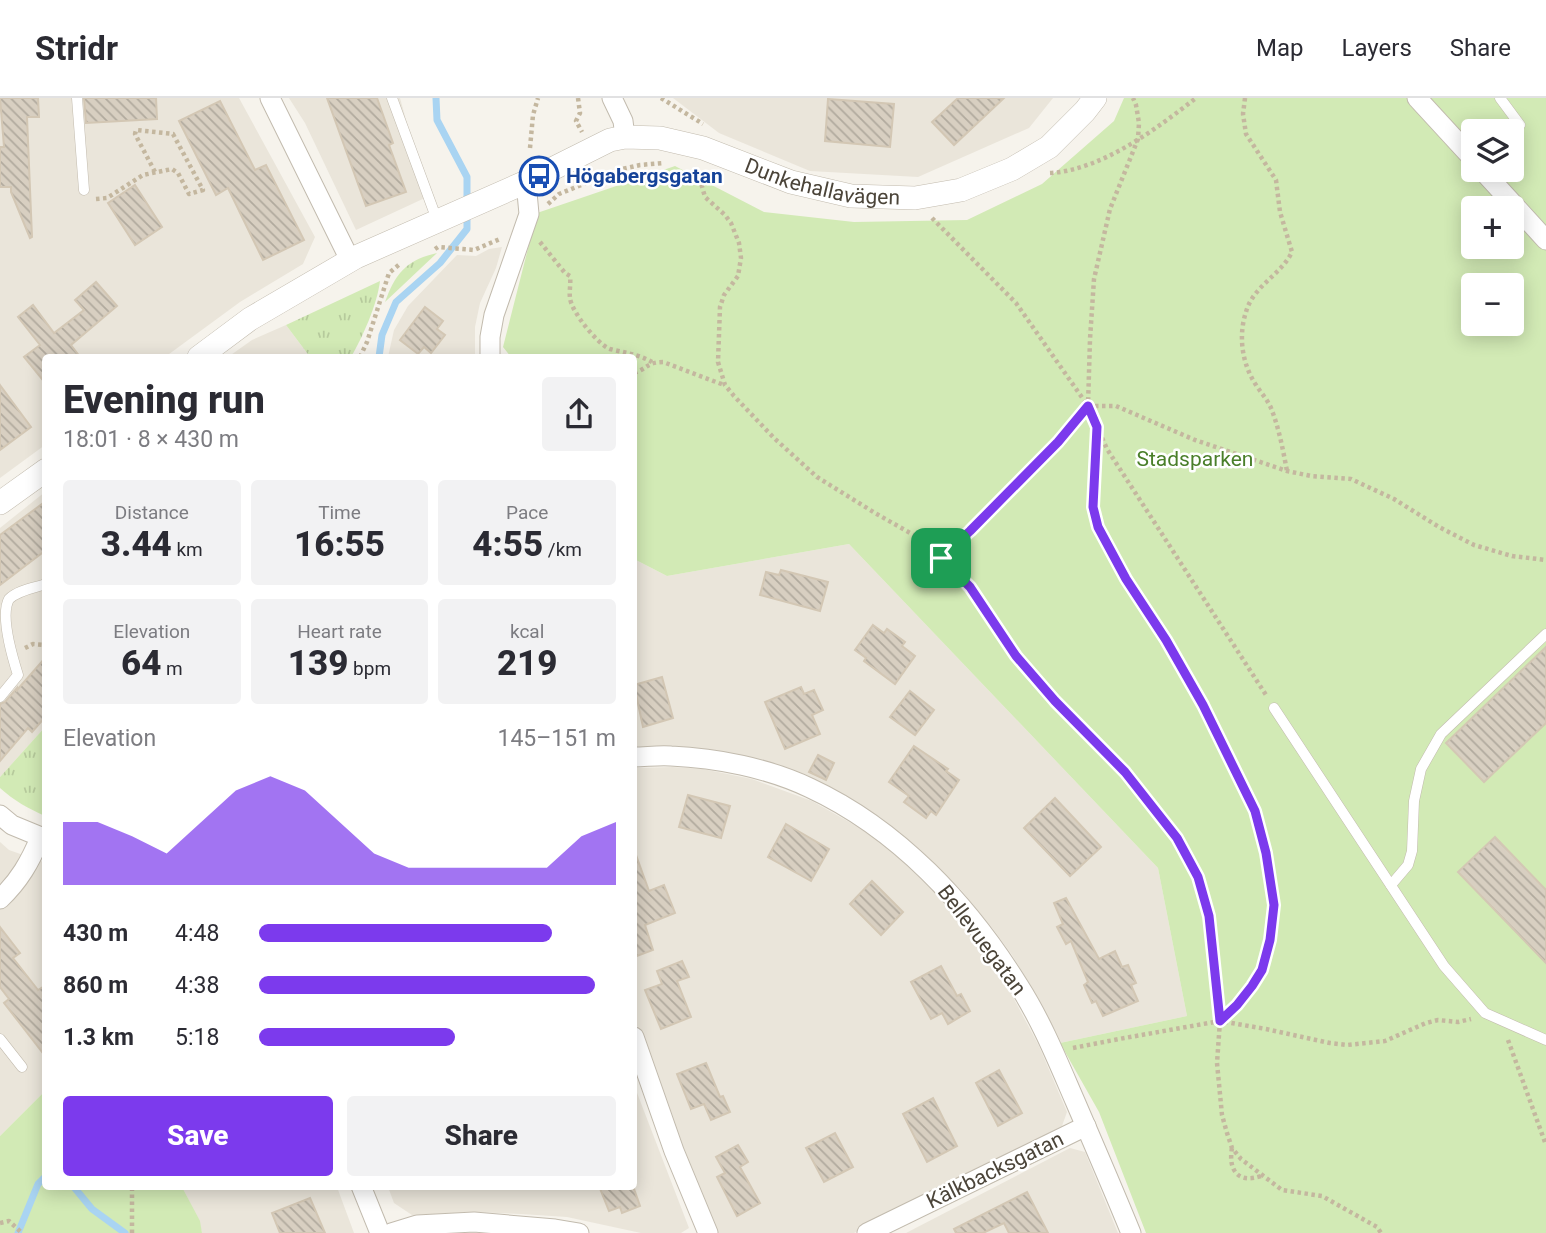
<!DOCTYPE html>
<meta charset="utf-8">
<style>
body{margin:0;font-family:Roboto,sans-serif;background:#f2f2f3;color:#2b2b33;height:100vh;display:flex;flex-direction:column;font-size:26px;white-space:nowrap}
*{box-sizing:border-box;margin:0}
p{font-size:23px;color:#7c7c81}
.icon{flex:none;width:38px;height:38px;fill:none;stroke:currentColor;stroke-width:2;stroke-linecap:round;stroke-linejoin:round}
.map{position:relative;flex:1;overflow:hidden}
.panel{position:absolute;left:42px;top:256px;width:595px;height:836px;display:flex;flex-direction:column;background:#fff;border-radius:7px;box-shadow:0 4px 18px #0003}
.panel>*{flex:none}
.tools{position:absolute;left:1461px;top:21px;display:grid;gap:14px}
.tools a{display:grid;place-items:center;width:63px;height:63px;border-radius:7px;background:#fff;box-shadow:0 4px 18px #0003;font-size:35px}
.pin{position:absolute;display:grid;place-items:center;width:60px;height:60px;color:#fff;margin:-30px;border-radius:14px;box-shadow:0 4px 10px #0006}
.round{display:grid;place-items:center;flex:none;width:74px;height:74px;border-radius:7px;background:#f2f2f3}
.summary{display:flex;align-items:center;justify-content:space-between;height:119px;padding:0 21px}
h1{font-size:38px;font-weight:800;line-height:52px}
.figures{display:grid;grid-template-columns:repeat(3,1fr);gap:10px;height:119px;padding:7px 21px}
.figures div{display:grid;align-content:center;border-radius:7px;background:#f2f2f3;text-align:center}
.figures b{font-size:35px;font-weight:800}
.figures small{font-size:19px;font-weight:400}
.figures p{font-size:19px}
.chart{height:196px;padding:14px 21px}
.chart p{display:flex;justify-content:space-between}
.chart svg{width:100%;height:126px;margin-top:7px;fill:#7c3aed;opacity:.7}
.button{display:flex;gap:14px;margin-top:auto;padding:14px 21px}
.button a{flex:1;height:80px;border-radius:7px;background:#7c3aed;color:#fff;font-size:28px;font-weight:800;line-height:80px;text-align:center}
.button a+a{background:#f2f2f3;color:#2b2b33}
ul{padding:0 21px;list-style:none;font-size:23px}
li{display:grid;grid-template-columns:112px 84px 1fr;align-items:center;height:52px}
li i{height:18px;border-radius:9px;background:#7c3aed}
header{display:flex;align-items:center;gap:42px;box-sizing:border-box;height:98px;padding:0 35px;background:#fff;border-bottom:2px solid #e1e1e2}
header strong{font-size:33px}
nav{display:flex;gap:38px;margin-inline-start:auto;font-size:24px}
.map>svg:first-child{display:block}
</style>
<header>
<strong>Stridr</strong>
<nav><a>Map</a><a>Layers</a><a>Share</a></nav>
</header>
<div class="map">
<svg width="1546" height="1135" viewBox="0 0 1546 1135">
<defs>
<pattern id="grass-tufts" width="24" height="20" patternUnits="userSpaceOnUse" patternTransform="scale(1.75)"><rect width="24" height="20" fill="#d2eab5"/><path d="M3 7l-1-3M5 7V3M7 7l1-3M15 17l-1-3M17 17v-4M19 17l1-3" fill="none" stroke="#b6ca9c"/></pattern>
<pattern id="building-back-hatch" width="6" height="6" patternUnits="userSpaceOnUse" patternTransform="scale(1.75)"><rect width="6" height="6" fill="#d8cfc1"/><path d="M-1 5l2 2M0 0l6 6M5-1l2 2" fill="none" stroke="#b1aa9e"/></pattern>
</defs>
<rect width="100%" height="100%" fill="#f6f3ec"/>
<!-- residential -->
<g fill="#eae5da">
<path d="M0 0H239L315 139 303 166 240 204 165 259H46L45 347 0 380Z"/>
<path d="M289 0H400L427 99 356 132 305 25Z"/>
<path d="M673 0H1053L1029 30 918 79 810 73 719 35Z"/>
<path d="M502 149 496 170 480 205 475 229V259H388L394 232 408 208 457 157 476 158 489 151Z"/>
<path d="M286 227 310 259H228L252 242Z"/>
<path d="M45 394V629L0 679V430Z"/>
<path d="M849 446 1158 770 1187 918 1060 945 1043 910 1012 857 993 831 962 793 921 752 880 719 836 693 634 650V461L667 478Z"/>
<path d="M672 669 703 671 752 681 812 703 851 725 876 741 899 760 941 800 976 841 1005 884 1039 948 1067 1014 1062 1028 854 1135H716L634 920V670Z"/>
<path d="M0 744 9 752 46 765 45 993 0 1038Z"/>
<path d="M634 987 689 1130 681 1135H641L567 1119 521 1116 475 1114 412 1117 394 1105 388 1089 634 1088Z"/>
<path d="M1070 1050 1085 1054 1118 1135H906Z"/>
<path d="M182 1089H337L354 1135H202L199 1123Z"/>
</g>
<!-- grass -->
<g fill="url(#grass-tufts)">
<path d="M437 155 385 204C395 176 406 162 437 155Z"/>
<path d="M380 183C377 207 363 238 351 259H310L286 227Z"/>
<path d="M45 629V718C29 711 13 702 0 690V679Z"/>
</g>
<!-- green -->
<g fill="#d2eab5" fill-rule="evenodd">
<path d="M1124 0H1546V1135H1146L1099 1014 1060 945 1187 918 1158 770 849 446 667 478 634 461V259H511L503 249 537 115 675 68 764 114 854 124 967 122 1042 86 1114 23ZM1474 33H1512V72H1474ZM1474 110H1512V149H1474ZM1474 187H1512V226H1474Z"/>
<path d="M45 993 46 1088 182 1089 200 1123 202 1135H0V1038Z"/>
</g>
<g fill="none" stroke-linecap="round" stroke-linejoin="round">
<!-- stream -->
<g stroke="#a9d4f2" stroke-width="7">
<path d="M379 259 382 237 396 204 440 165 467 131V79L437 22 436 0"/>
<path d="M73 1088 92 1111 125 1135"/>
<path d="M18 1135 38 1086 46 1078"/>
</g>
</g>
<!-- building -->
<g fill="url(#building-back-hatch)" stroke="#d3c7b4" stroke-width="2">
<path d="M0 0H38L39 19H27L32 139 30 140 11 94V89H0V49H4Z"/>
<path d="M84 0H156L157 21 86 25Z"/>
<path d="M327 0H377L393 45 389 47 406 94 366 108Z"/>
<path d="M958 0H1004L954 47 932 24Z"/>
<path d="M828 1 894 6 890 49 825 43Z"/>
<path d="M220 3 255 72 266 67 304 142 263 162 228 90 216 97 179 23Z"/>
<path d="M135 87 162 129 135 147 108 105Z"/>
<path d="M96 184 117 208 71 247 80 259H46V286L24 259 40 247 18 219 33 207 54 235 84 212 75 202Z"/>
<path d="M425 209 443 223 437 231 445 237 431 255 424 249 418 256 400 242Z"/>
<path d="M0 287 31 329 0 352Z"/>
<path d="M46 403V452L0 487V437Z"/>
<path d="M781 472 828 484 820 513 760 497 766 474 779 477Z"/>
<path d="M873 527 884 535 887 531 905 544 902 548 915 558 895 586 864 563 866 560 855 552Z"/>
<path d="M1546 549V625L1484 684 1446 645Z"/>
<path d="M46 559V618L32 634 28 630 0 663V606L5 604 17 590V592Z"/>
<path d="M662 579 673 620 643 629 634 587Z"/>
<path d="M801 589 804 596 814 592 823 612 812 617 820 636 785 651 765 604Z"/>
<path d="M910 593 934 612 915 637 890 619Z"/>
<path d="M914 648 948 671 946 673 959 682 936 717 931 713 926 720 904 704 909 698 889 684Z"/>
<path d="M818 657 834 665 826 682 809 674Z"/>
<path d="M688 697 730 708 721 740 679 729Z"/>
<path d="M1055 700 1101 749 1070 778 1024 730Z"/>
<path d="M786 726 829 751 811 783 768 759Z"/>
<path d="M1495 739 1546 792V865L1458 774Z"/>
<path d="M636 757 649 793 664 787 675 815 645 827 653 852 634 859V758Z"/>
<path d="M872 783 903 814 881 837 850 806Z"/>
<path d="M1066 800 1099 861 1115 853 1122 869 1128 867 1136 885 1131 887 1138 903 1103 918 1096 903 1092 905 1084 887 1088 884 1071 843 1066 846 1057 829 1063 826 1054 805Z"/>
<path d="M0 829 20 855 13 860 38 892 46 887V959L4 905 9 901 0 889Z"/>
<path d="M682 863 689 879 677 883 691 919 661 931 645 892 662 886 657 873Z"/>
<path d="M941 868 957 898 961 896 970 913 948 926 942 915 931 921 911 884Z"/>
<path d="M706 965 720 999 723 998 730 1014 711 1022 704 1006 691 1011 677 976Z"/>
<path d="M999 972 1022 1015 998 1028 976 985Z"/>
<path d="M933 1000 957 1048 927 1064 903 1016Z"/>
<path d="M835 1035 853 1069 824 1084 806 1050Z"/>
<path d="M738 1047 748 1064 740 1069 760 1105 737 1118 717 1079 725 1075 716 1059Z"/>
<path d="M599 1088H633L640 1108 622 1115 620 1109 609 1113Z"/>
<path d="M1027 1094 1048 1135H1009L1004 1125 983 1135H956L954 1131Z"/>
<path d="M310 1100 325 1135H280L272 1115Z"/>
</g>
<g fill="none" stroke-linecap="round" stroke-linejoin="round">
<defs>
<g id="service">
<path d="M77 0 84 92"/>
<path d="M392 0 437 122"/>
<path d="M1500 0 1520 27 1512 34"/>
<path d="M0 599 18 577C12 558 0 517 9 501 18 492 34 490 46 486"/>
<path d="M1274 610 1444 868 1485 915 1546 942"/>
<path d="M1391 787 1408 767 1412 753 1414 703 1421 671 1441 636 1546 536"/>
<path d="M0 941 22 969"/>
</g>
<g id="minor">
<path d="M270 0 350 162"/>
<path d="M612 0 623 23 625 39"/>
<path d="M1417 0 1474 62"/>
<path d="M1482 72 1546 142"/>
<path d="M490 259V239L494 217 529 116 526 84"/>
<path d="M634 659C646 659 658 657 671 658 717 660 768 670 810 690 898 731 968 806 1019 888 1042 924 1058 964 1075 1003 1094 1047 1113 1091 1131 1135"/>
<path d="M0 717 12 727 46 741"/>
<path d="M0 801C19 783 30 764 40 740"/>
<path d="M634 939 674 1053 708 1135"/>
<path d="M361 1088 380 1135"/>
<path d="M391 1135 417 1127 474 1124 555 1131 579 1135"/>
<path d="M867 1135 1086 1028"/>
</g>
<g id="tertiary">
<path id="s1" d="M199 259 250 221 356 159 526 84 610 42 625 39 660 40 703 50 791 84 851 98 915 100 961 92 1012 71 1049 49 1085 13 1095 0"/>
<path d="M0 405 46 372"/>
</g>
</defs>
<!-- service casing -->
<use href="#service" stroke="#c2bbae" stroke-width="11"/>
<!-- minor casing -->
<use href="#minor" stroke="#c2bbae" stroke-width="21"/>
<!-- tertiary casing -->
<use href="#tertiary" stroke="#c2bbae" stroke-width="24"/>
<!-- path -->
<g stroke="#c4b79f" stroke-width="4.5" stroke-dasharray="3.5 3.5" stroke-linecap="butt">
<path d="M578 0 580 15 576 23 582 34"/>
<path d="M661 0 703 26"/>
<path d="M1245 0 1243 16 1246 36 1276 82 1280 114 1292 154C1281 177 1253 188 1246 214 1238 238 1242 266 1256 287 1261 295 1267 301 1271 310 1279 330 1283 352 1287 373"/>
<path d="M530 50 533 17 538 0"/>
<path d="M704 73 701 85 705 99 725 117 731 125 739 145 741 160 738 178 724 197 720 209 718 264 725 287 734 298 774 340 817 379 875 415 926 444 970 489 1016 558 1055 603 1125 674 1139 691 1177 740 1198 779 1209 818 1220 923 1217 965 1222 1017 1227 1035 1232 1050 1241 1061 1282 1092 1322 1098 1377 1129 1381 1135"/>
<path d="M1050 75C1102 72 1156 31 1196 0"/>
<path d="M96 101 107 100 143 77 172 71 178 75 189 96 203 92 173 36 136 32 135 36 155 74"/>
<path d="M548 106 559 96 618 72 640 67 663 65"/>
<path d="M932 120 1016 205 1088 308 1107 351 1266 597"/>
<path d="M540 144 565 175 570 178C571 186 569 193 570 200 571 213 598 247 610 251 625 255 638 256 652 264"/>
<path d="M435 151 438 149 474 152 500 141"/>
<path d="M360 259 367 244 389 175 401 165"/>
<path d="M634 275C647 271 647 264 663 264L724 287"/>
<path d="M1088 308H1116L1195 342 1287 373 1311 378 1351 381 1394 401 1439 429 1474 447 1512 458 1546 462"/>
<path d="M1097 329 1093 409 1098 429 1126 480 1166 542 1203 607 1255 714 1266 755 1274 807 1270 842 1262 872 1252 888 1237 907 1220 922"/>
<path d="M941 460 970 434 1058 344 1088 308 1090 241 1094 181 1110 111 1138 41 1139 25 1136 7 1133 0"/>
<path d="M25 550 33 546 46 547"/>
<path d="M1508 942 1546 1047"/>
<path d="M1073 950 1119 941 1220 923 1266 931 1330 945 1347 947 1385 943 1426 925 1438 922 1458 924 1471 921"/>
<path d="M1232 1050C1228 1072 1238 1086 1261 1078"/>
<path d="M0 1125 9 1123 22 1135"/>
<path d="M132 1135V1088"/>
</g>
<!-- service -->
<use href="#service" stroke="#fff" stroke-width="10"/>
<!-- minor -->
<use href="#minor" stroke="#fff" stroke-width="19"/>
<!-- tertiary -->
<use href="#tertiary" stroke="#fff" stroke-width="23"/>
</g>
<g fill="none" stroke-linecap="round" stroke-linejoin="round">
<defs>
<path id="route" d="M1088 308 1097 329 1093 409 1098 429 1126 481 1166 542 1203 607 1255 713 1266 755 1274 807 1270 842 1262 872 1252 888 1237 907 1220 923 1209 818 1198 779 1177 740 1125 674 1055 603 1016 558 970 489 941 460 970 433 1058 344Z"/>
</defs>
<!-- route casing -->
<use href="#route" stroke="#fff" stroke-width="14"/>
<!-- route -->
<use href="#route" stroke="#7c3aed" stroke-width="9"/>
</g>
<!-- icons -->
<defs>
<symbol id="bus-ring" viewBox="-11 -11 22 22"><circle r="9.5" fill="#fff" stroke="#1a4fb4" stroke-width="1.5"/><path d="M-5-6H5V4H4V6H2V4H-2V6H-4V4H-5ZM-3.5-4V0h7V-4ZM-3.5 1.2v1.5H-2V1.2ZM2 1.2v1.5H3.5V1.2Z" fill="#1a4fb4"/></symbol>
</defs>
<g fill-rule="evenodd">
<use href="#bus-ring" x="517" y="56" width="44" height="44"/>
</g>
<g text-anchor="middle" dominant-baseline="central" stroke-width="5" stroke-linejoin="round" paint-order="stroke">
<!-- transit labels -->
<g font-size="21" font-weight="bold" fill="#164399" stroke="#fff" text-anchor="start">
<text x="566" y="78">Högabergsgatan</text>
</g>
<!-- street labels -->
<g font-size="21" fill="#4b4439" stroke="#fff">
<text stroke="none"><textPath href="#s1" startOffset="686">Dunkehallavägen</textPath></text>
<text transform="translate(982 842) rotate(53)">Bellevuegatan</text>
<text transform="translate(995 1072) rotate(-26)">Kälkbacksgatan</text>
</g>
<!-- park labels -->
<g font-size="21" fill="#4a7f2a" stroke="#fff">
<text x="1195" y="361">Stadsparken</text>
</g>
</g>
</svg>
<div class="tools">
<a><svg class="icon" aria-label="layers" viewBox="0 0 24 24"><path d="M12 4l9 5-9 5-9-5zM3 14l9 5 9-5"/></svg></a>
<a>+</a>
<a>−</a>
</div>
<div class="pin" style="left:941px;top:460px;background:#1e9e55"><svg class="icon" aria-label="arrive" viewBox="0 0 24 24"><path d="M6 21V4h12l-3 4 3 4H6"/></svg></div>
<section class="panel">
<div class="summary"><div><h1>Evening run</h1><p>18:01 · 8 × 430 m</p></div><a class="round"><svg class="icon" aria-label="share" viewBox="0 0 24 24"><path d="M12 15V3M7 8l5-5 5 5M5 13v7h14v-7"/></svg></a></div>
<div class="figures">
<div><p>Distance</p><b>3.44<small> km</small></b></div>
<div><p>Time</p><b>16:55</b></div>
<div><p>Pace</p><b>4:55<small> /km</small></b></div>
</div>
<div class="figures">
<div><p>Elevation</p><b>64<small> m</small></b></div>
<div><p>Heart rate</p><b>139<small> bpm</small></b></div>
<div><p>kcal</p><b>219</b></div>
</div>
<div class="chart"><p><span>Elevation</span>145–151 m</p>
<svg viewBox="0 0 160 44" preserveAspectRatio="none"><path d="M0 44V22L10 22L20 27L30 33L40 22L50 11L60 6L70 11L80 22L90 33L100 38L110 38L120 38L130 38L140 38L150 27L160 22V44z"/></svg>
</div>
<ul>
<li><b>430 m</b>4:48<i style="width:82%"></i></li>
<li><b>860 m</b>4:38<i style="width:94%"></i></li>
<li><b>1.3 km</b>5:18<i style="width:55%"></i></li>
</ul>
<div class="button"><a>Save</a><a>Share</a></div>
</section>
</div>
